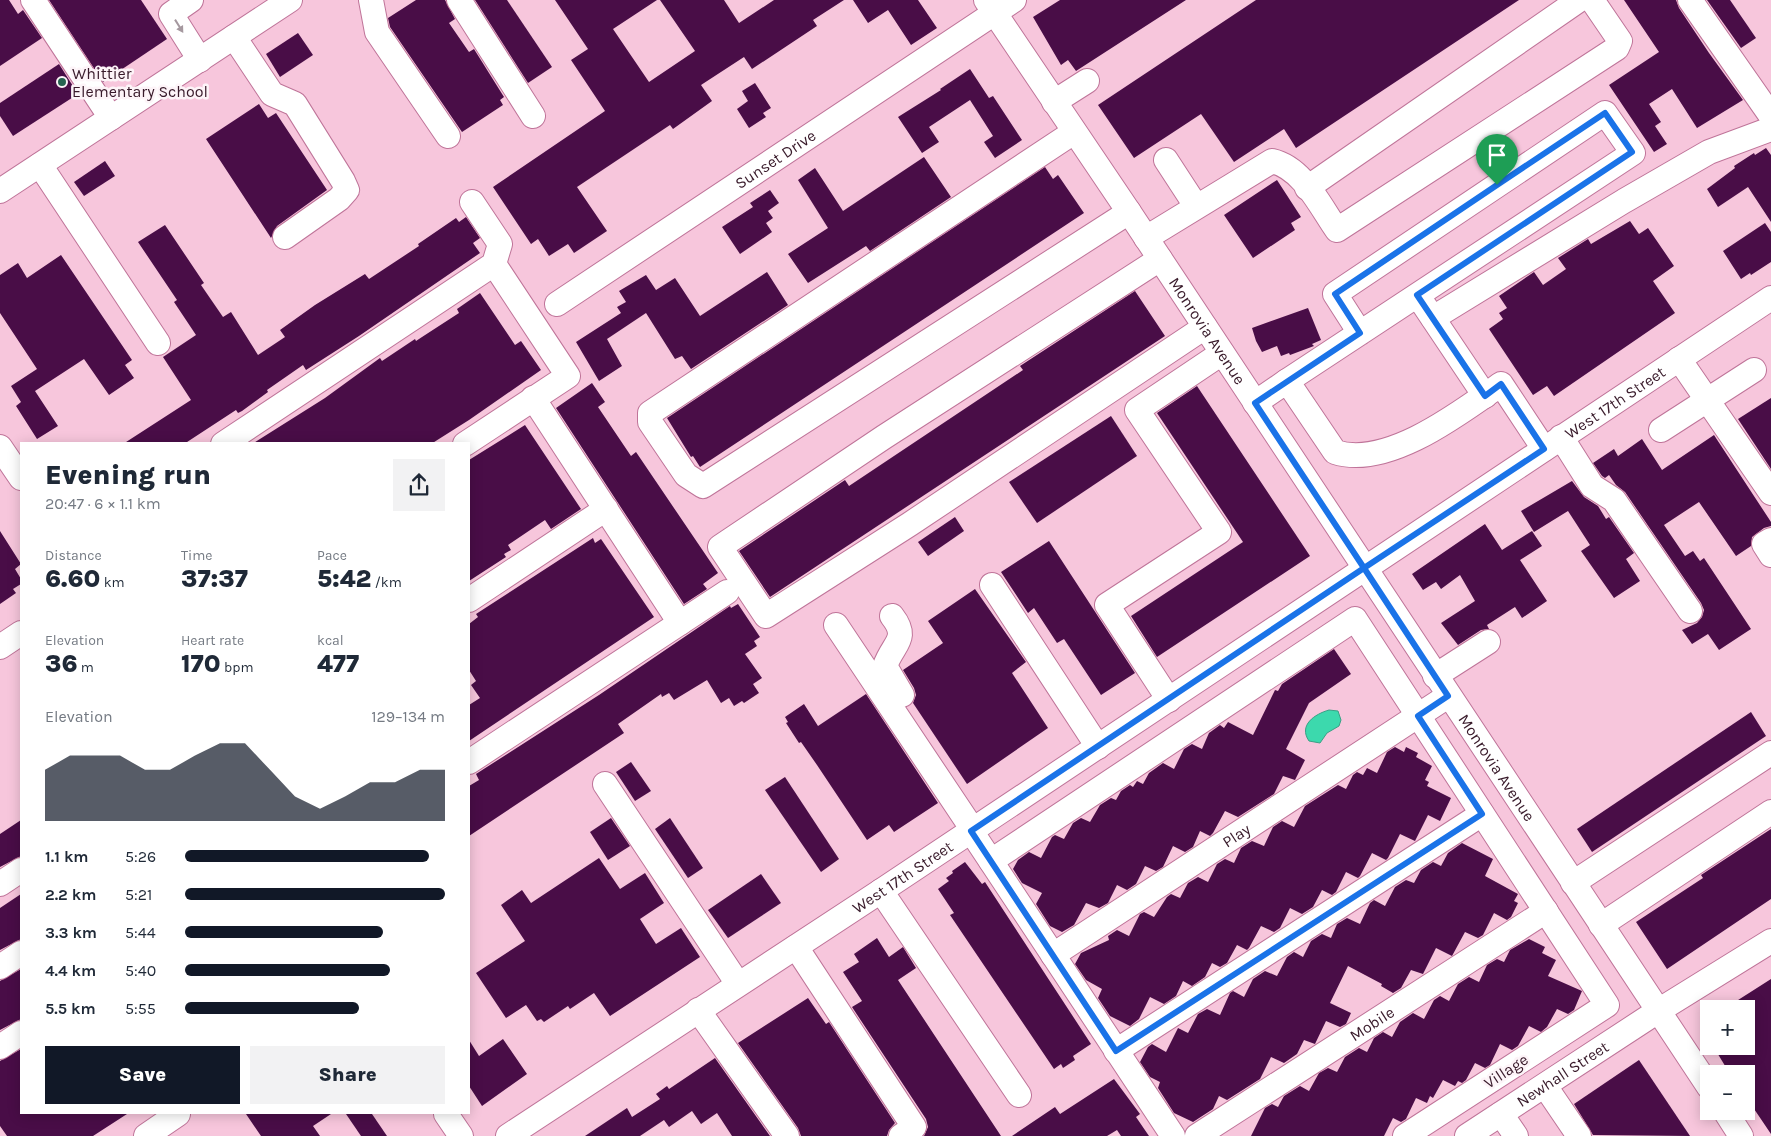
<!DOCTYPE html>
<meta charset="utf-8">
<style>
body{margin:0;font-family:Karla,sans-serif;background:#f2f2f3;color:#1f2937;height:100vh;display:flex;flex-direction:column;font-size:19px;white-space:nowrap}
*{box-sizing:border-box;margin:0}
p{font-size:16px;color:#747a83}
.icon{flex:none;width:28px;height:28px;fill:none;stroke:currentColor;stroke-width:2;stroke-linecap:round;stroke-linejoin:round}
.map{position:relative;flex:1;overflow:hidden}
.sheet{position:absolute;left:20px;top:442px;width:450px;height:672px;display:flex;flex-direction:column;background:#fff;border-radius:0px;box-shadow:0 2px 12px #0003}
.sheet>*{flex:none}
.controls{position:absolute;left:1700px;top:1000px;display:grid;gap:10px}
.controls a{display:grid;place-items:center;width:55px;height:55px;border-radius:0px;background:#fff;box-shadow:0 2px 12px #0003;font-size:25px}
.pin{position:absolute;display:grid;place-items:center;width:42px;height:42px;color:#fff;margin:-51px -21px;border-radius:50% 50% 50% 0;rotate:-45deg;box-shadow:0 0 5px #0007}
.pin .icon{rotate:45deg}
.round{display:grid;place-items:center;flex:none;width:52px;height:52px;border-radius:0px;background:#f2f2f3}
.summary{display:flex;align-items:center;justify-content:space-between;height:85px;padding:0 25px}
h1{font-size:28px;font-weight:800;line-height:38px}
.metrics{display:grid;grid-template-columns:repeat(3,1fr);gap:8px;height:85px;padding:5px 25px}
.metrics div{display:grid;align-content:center}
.metrics b{font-size:25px;font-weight:800}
.metrics small{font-size:14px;font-weight:400}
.metrics p{font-size:14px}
.chart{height:140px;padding:10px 25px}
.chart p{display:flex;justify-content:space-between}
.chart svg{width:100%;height:90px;margin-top:5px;fill:#111827;opacity:.7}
.cta{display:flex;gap:10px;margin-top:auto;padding:10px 25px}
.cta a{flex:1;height:58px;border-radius:0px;background:#111827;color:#fff;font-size:20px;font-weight:800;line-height:58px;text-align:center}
.cta a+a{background:#f2f2f3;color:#1f2937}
ul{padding:0 25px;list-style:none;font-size:16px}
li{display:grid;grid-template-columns:80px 60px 1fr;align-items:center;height:38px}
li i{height:12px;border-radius:6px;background:#111827}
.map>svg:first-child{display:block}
</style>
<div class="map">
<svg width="1771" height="1136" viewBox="0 0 1771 1136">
<rect width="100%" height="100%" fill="#f7c6dc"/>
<!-- water -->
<path fill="#3cd9ad" stroke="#3ba086" d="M1329 710 1338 711 1341 720 1339 726 1327 733 1320 743 1309 741C1298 725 1315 714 1329 710Z"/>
<!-- building -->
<g fill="#490d47">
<path d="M0 0H9L18 14 23 10 42 38 0 66Z"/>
<path d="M49 0H141L167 39 103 82Z"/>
<path d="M416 0H445L455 19 449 23 469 52 474 49 504 97 500 100 503 105 462 132 390 27 388 18Z"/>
<path d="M475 0H507L552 67 528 83Z"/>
<path d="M555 0H657L613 29 649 82 695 51 660 0H724L739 23 774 0H844L813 20 817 26 752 69 744 57 701 85 712 101 673 129 670 125 577 187 607 231 574 253 568 244 549 256 538 239 531 244 493 187 605 111 571 60 588 49Z"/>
<path d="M853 0H918L937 28 911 45 888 10 868 23Z"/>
<path d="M1060 0H1186L1076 71 1068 60 1061 65 1033 17Z"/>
<path d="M1256 0H1519L1296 148 1284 129 1234 162 1201 114 1134 158 1098 105Z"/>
<path d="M1624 0H1676L1679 8 1709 53 1743 100 1697 128 1672 89 1649 104 1661 122 1655 126 1667 144 1654 152 1609 85 1659 52Z"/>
<path d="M1707 0H1730L1756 38 1741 48Z"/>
<path d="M298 33 313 55 280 77 266 54Z"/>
<path d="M59 64 78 94 13 136 0 116V103Z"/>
<path d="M970 69 989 98 993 96 1022 140 995 158 984 142 993 136 970 100 929 127 939 142 922 153 898 117 941 90 940 89Z"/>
<path d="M755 83 771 108 763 113 766 117 749 128 737 109 748 101 742 91Z"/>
<path d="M259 104 268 118 276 113 327 190 277 226 271 238 206 139Z"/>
<path d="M1766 148 1771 155V222L1748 187 1718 207 1707 189 1735 168 1734 166 1754 153 1755 155Z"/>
<path d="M924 157 951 197 870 251 866 246 808 283 788 254 828 228 798 180 815 168 843 211Z"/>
<path d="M105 161 115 176 84 196 74 182Z"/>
<path d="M1045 167 1053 179 1058 175 1084 213 700 467 693 456 691 457 667 418Z"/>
<path d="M1277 180 1301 217 1291 223 1295 230 1253 258 1224 215Z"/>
<path d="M770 190 779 203 768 211 773 218 766 223 772 232 740 254 722 227 753 207 750 203Z"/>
<path d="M466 217 480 238 473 243 480 253 359 336 306 370 303 365 267 390 268 392 242 411 238 413 236 410 184 444H123L191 400 163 357 196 335 174 302 177 300 138 242 165 225 204 283 201 285 223 317 231 312 258 355 285 337 280 330 315 305 365 274 369 279 419 246 418 244 456 218 459 222Z"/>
<path d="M1630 221 1639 234 1648 228 1674 266 1653 281 1675 313 1554 396 1547 386 1533 395 1489 329 1503 319 1499 313 1507 308 1499 296 1534 272 1543 285 1566 269 1558 258 1588 239 1591 244Z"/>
<path d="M1765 223 1771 232V262L1751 275 1750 273 1741 279 1723 251Z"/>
<path d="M61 255 132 360 125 365 134 378 109 395 84 359 35 391 58 426 37 439 16 406 21 402 11 386 37 369 0 313V275L18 263 27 278Z"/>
<path d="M767 272 788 305 691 369 682 356 675 359 646 313 607 339 622 366 599 381 576 342 621 313 617 307 626 302 619 291 646 275 656 290 675 278 700 316Z"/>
<path d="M1135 291 1165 336 770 597 739 551 845 480 849 486 1023 370 1020 366Z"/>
<path d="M480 293 515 345 521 341 541 370 469 420 431 444H252L325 398 380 358 382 361 415 339 416 341 422 337 459 313 457 309Z"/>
<path d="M1308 308 1321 340 1312 344 1314 346 1290 355 1289 353 1281 356 1277 346 1262 352 1256 341 1252 328Z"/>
<path d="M592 383 605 402 598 407 631 456 636 452 718 573 703 584 707 589 684 604 556 408Z"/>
<path d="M1197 386 1310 556 1157 657 1131 616 1243 542 1157 413Z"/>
<path d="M1771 398V469L1738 419Z"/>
<path d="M1111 416 1137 456 1037 523 1009 482Z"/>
<path d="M525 425 581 509 551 529 545 520 508 545 511 550 504 554 506 557 469 581V460Z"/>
<path d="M1714 435 1771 522V526L1764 528 1752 537 1751 546 1736 556 1699 502 1664 525 1685 556 1693 551 1700 561 1704 558 1751 629 1719 650 1708 634 1692 644 1682 630 1697 623 1702 617 1704 610 1701 603 1625 492 1616 485 1609 475 1605 478 1602 476 1593 463 1614 449 1618 456 1642 439 1662 470Z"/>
<path d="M1572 481 1584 497 1598 506 1606 519 1609 517 1634 553 1626 559 1640 581 1614 598 1581 551 1590 545 1568 511 1534 532 1521 511Z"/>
<path d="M955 517 964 531 928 556 918 542Z"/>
<path d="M1485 524 1502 550 1532 531 1542 546 1520 560 1547 601 1522 618 1515 607 1487 625 1489 629 1481 630 1458 645 1441 623 1475 601 1460 575 1441 589 1436 582 1423 590 1412 574Z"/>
<path d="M0 531 21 564 15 569 21 579V584L13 589 16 593 0 604Z"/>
<path d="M593 538 595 543 601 539 654 617 469 741V705L480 698 471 685 476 681 469 670V624L478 617 476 614Z"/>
<path d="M1049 541 1135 673 1101 695 1064 639 1057 643 1034 608 1028 613 1001 572Z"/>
<path d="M975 589 1026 662 1012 673 1048 728 967 784 913 703 916 695 914 688 903 670 943 643 928 621Z"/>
<path d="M738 604 760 637 754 641 757 646 745 654 762 678 753 684 759 693 744 703 742 701 734 706 729 698 721 703 707 680 674 700 669 693 662 697 661 694 618 724 624 733 469 836V786L479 780 476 774 599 695 730 606 731 608Z"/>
<path d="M1334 649 1351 674 1309 703 1286 749 1305 760 1295 780 1283 776 1274 794 1238 817 1225 811 1213 833 1210 836 1200 831 1193 847 1185 852 1173 846 1163 867 1156 871 1145 866 1136 884 1127 890 1117 885 1108 903 1099 908 1086 903 1074 925 1062 932 1050 926 1036 904 1042 893 1022 883 1013 869 1018 860 1029 852 1041 858 1052 837 1055 835 1064 839 1073 823 1081 818 1090 822 1100 805 1111 798 1116 800 1121 791 1130 785 1133 787 1137 781 1143 784 1149 773 1163 763 1174 769 1184 749 1192 744 1202 749 1209 733 1220 725 1224 728 1228 722 1253 735 1275 690 1278 691 1282 684Z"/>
<path d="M866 694 938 803 894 832 889 825 867 840 817 765 801 742 799 743 786 723 788 722 785 717 804 704 818 726Z"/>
<path d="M1751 712 1766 736 1592 852 1577 829Z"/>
<path d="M1395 747 1404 752 1406 747 1418 753 1416 757 1432 766 1425 780 1429 782 1427 786 1451 798 1440 821 1428 815 1415 841 1400 834 1388 858 1386 860 1372 853 1360 876 1358 878 1346 872 1336 892 1332 895 1322 890 1313 907 1302 914 1290 908 1280 928 1274 932 1261 926 1249 948 1247 950 1237 945 1227 963 1220 967 1212 963 1205 977 1192 986 1183 981 1176 996 1164 1004 1150 997 1139 1019 1130 1026 1110 1016 1098 998 1102 989 1086 980 1075 964 1081 953 1109 940 1108 936 1117 930 1129 936 1140 914 1144 912 1154 917 1167 897 1171 894 1180 898 1188 883 1198 877 1208 882 1217 864 1225 859 1234 863 1241 848 1252 841 1264 846 1273 827 1282 821 1294 827 1305 806 1338 785 1346 789 1353 775 1357 772 1363 775 1367 768 1377 773 1387 752Z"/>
<path d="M631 762 651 791 635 801 616 772Z"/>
<path d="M785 777 839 859 821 872 765 790Z"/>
<path d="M611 818 630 846 608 860 590 832Z"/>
<path d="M670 818 703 868 688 878 655 829Z"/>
<path d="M21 820V856L0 867V834Z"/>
<path d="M1771 829V899L1667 969 1636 922 1703 878 1701 875Z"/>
<path d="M1462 843 1493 859 1485 876 1518 894 1514 901 1518 903 1511 917 1507 920 1494 913 1483 935 1478 938 1465 932 1452 956 1436 948 1423 974 1411 970 1401 988 1393 993 1381 986 1382 984 1348 966 1330 1003 1351 1013 1346 1024 1340 1027 1326 1021 1315 1044 1304 1040 1297 1054 1284 1063 1271 1057 1260 1079 1227 1100 1219 1096 1213 1109 1193 1122 1174 1113 1158 1088 1160 1082 1150 1077 1140 1062 1148 1047 1152 1044 1166 1052 1178 1028 1188 1033 1198 1014 1207 1009 1220 1015 1230 993 1233 991 1244 997 1253 979 1265 971 1277 976 1287 957 1294 952 1303 957 1311 941 1322 934 1331 938 1337 924 1347 918 1360 924 1370 903 1374 900 1385 906 1395 887 1406 880 1414 883 1421 870 1433 862 1441 866 1448 853Z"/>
<path d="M599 858 620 889 645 873 664 903 640 919 656 944 681 928 700 957 610 1016 594 993 570 1009 568 1006 544 1022 541 1019 537 1021 526 1005 506 1018 476 973 525 941 501 905 522 890 531 903Z"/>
<path d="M965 862 982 884 985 882 1091 1044 1073 1056 1075 1060 1063 1068 1061 1064 1054 1069 950 915 954 913 938 889 949 881 946 878 953 873 952 871Z"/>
<path d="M761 874 781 903 728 938 708 910Z"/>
<path d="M21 894V939L0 950V908Z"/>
<path d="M877 938 889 957 903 947 916 968 898 980 1001 1136H924L928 1127 926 1119 852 1007 862 1001 843 972 859 962 854 954Z"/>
<path d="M1529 939 1545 947 1542 953 1556 960 1548 976 1582 991 1574 1010 1568 1014 1557 1009 1547 1027 1541 1032 1529 1026 1518 1046 1512 1050 1500 1044 1490 1065 1485 1068 1475 1063 1466 1080 1462 1083 1458 1081 1455 1086 1443 1080 1433 1098 1430 1096 1427 1103 1416 1098 1406 1119 1401 1122 1393 1118 1384 1136H1251L1265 1108 1272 1104 1278 1107 1284 1096 1300 1086 1309 1091 1319 1073 1328 1068 1337 1072 1345 1057 1359 1048 1367 1052 1374 1038 1383 1032 1392 1037 1400 1022 1413 1013 1424 1019 1434 1000 1440 996 1449 1001 1458 984 1469 977 1479 982 1487 965 1497 959 1504 962 1510 950Z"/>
<path d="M21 969V1019L0 1030V981Z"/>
<path d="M1771 979V1134L1746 1097V1074H1730L1713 1046H1746V1009H1724Z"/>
<path d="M808 998 826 1024 829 1022 895 1123 889 1130 887 1136H801L798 1128 738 1043Z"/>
<path d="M503 1039 527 1074 482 1106 469 1086V1040L479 1056Z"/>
<path d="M21 1049V1114H127L93 1136H7L0 1126V1061Z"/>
<path d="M715 1058 770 1136H732L717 1113 701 1124 692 1111 669 1127 664 1120 640 1136H585L627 1108 632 1117 660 1099 656 1094 667 1086 669 1089Z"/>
<path d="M1639 1060 1690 1136 1593 1135 1574 1104Z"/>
<path d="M1114 1079 1140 1114 1136 1117 1149 1136H1121L1117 1130 1107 1136H1012L1055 1107 1060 1114Z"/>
<path d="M246 1114H331L313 1126 320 1136H261Z"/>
<path d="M346 1114H372L387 1136H361Z"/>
</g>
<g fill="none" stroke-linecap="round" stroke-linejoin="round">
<defs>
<g id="minor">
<path d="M33 0 111 118"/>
<path d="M191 0 171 14 200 60"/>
<path d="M371 0 377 32 448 136"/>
<path d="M459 0 533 116"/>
<path id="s1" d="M986 0 1129 212 1709 1087"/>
<path d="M1690 0 1771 116"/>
<path d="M234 37 272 94 295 104 343 181 347 190 339 199 285 237"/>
<path d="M1054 102 1087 81"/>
<path d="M1074 132 650 413V422L686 475 703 486 1129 212"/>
<path d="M1166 160 1196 206"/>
<path d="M40 165 158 343"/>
<path d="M1307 188 1579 0"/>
<path d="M0 191 290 0"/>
<path d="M1146 238 1272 161C1303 168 1320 206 1337 230L1617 48 1620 41 1592 0"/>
<path d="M1160 259 884 437 720 547 766 616 910 524 1205 327"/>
<path id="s2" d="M557 304 1014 0"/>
<path d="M1424 305 1485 396"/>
<path d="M1433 318 1624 201 1709 152 1771 129"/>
<path d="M1679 359 1771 493"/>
<path d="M1287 381 1633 153 1605 113 1335 294 1360 333"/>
<path d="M533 398 680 623"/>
<path d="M1255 403 1287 381 1335 452C1387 469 1460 413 1501 384L1544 449"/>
<path d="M1661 430 1754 370"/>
<path d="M1561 437 1592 486 1614 500 1690 611"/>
<path d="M223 444 494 264 500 244 472 202"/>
<path d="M465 444 568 376 494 264"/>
<path d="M0 447 21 478"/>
<path d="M1771 540 1764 544 1771 555"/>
<path d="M992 585 1098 747"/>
<path d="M469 600 606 509"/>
<path d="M892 616C910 639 893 643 885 666L902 695"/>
<path d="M836 625 973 830"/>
<path d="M0 647 21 633"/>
<path d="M1435 676 1488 642"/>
<path d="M1169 700 1107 605 1219 532 1137 410 1222 353"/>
<path d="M469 762 727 592"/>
<path d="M605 784 738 984"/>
<path d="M971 831 1173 1136"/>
<path d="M991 861 1355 619 1607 1005 1405 1136"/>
<path d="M1573 883 1771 753"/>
<path d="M0 884 21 870"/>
<path d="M881 891 1019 1095"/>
<path d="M1601 925 1771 812"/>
<path d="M796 947 914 1127 901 1136"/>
<path id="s3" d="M1053 955 1448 696"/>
<path d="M0 967 21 953"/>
<path d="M698 1010 787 1136"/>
<path d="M0 1047 21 1033"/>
<path d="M1116 1051 1482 814"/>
<path d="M1545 1086 1579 1136"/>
<path d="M1725 1111 1741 1136"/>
<path d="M446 1114 461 1136"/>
<path d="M1501 1114 1516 1136"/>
<path d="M146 1136 178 1114"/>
<path id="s4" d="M508 1136 881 891 1771 298"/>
<path id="s5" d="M1197 1136 1546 911"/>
<path id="s6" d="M1467 1136 1658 1011 1771 941"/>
</g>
</defs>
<!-- minor casing -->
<use href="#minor" stroke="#bf7499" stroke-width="26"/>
<!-- minor -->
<use href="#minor" stroke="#fff" stroke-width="24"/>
</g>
<!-- one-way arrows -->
<defs><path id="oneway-solid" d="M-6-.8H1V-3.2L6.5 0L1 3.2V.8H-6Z" transform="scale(1.25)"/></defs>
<use fill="#a5989f" href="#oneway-solid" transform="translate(179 26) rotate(58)"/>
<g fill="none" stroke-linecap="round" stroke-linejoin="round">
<defs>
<path id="route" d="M1497 185 1335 294 1360 333 1255 403 1364 568 971 831 1116 1051 1482 814 1418 716 1448 696 1364 568 1544 449 1501 384 1485 396 1417 295 1632 152 1605 113 1497 185"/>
</defs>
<!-- route casing -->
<use href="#route" stroke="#fff" stroke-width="10"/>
<!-- route -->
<use href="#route" stroke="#1a73e8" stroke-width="6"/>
</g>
<!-- markers -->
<circle fill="#256350" stroke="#fdf4f8" stroke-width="2" cx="62" cy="82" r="5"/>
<g text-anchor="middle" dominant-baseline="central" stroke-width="5" stroke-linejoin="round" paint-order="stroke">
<!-- poi labels -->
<g font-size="16" fill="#381a2a" stroke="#fdf4f8" text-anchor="start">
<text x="72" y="73">Whittier<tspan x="72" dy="18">Elementary School</tspan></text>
</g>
<!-- street labels -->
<g font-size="16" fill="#381a2a" stroke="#fdf4f8">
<text stroke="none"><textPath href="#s2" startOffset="262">Sunset Drive</textPath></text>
<text stroke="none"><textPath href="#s1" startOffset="398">Monrovia Avenue</textPath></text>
<text stroke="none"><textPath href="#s4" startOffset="1328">West 17th Street</textPath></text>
<text stroke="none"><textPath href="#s1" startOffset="922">Monrovia Avenue</textPath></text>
<text stroke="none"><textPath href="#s3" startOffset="219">Play</textPath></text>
<text stroke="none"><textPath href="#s4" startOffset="472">West 17th Street</textPath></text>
<text stroke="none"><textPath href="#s5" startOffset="208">Mobile</textPath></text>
<text transform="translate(1506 1071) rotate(-33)">Village</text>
<text stroke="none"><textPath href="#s6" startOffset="114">Newhall Street</textPath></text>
</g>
</g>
</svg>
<div class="controls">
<a>+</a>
<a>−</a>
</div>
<div class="pin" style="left:1497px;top:185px;background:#1e9e55"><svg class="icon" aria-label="arrive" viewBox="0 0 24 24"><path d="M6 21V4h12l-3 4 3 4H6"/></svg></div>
<section class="sheet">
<div class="summary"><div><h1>Evening run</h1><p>20:47 · 6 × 1.1 km</p></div><a class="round"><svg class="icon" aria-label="share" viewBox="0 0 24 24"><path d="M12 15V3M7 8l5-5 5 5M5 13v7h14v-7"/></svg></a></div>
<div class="metrics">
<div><p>Distance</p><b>6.60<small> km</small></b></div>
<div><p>Time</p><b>37:37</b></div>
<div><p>Pace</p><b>5:42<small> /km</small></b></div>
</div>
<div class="metrics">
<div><p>Elevation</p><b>36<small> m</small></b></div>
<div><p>Heart rate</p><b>170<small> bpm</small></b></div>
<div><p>kcal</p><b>477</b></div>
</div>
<div class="chart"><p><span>Elevation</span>129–134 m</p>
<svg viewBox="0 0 160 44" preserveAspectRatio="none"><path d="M0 44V19L10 12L20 12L30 12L40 19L50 19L60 12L70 6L80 6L90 19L100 32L110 38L120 32L130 25L140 25L150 19L160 19V44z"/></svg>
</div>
<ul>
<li><b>1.1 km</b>5:26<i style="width:94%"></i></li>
<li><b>2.2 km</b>5:21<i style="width:100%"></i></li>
<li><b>3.3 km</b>5:44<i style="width:76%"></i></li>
<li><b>4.4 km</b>5:40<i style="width:79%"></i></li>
<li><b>5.5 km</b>5:55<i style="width:67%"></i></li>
</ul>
<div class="cta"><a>Save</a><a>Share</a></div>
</section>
</div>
